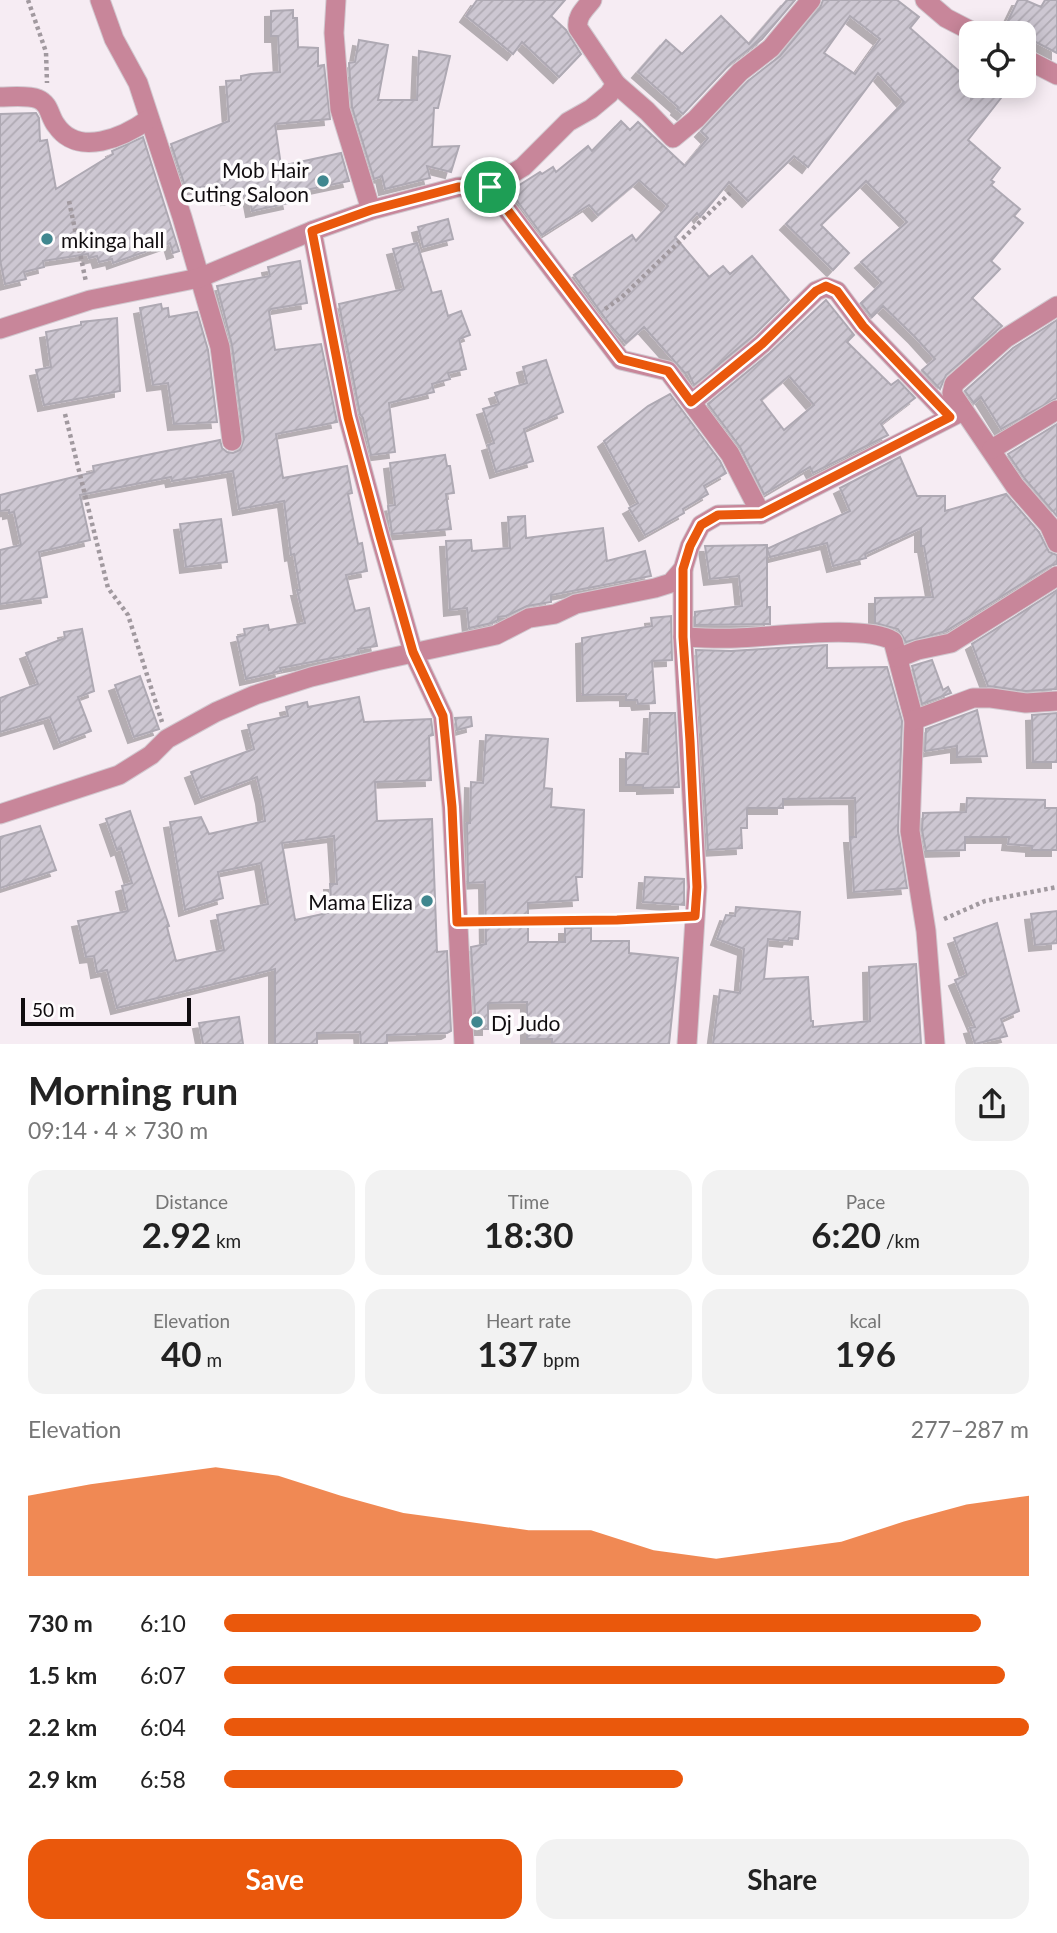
<!DOCTYPE html>
<meta charset="utf-8">
<style>
body{margin:0;font-family:Lato,sans-serif;background:#f2f2f2;color:#222;height:100vh;display:flex;flex-direction:column;font-size:26px;white-space:nowrap}
*{box-sizing:border-box;margin:0}
p{font-size:23px;color:#767676}
.icon{flex:none;width:38px;height:38px;fill:none;stroke:currentColor;stroke-width:2;stroke-linecap:round;stroke-linejoin:round}
.map{position:relative;height:1044px;overflow:hidden}
.sheet{display:flex;flex-direction:column;background:#fff;flex:1}
.sheet>*{flex:none}
.fabs{position:absolute;left:959px;top:21px;display:grid;gap:14px}
.fabs a{display:grid;place-items:center;width:77px;height:77px;border-radius:14px;background:#fff;box-shadow:0 4px 18px #0003;font-size:35px}
.scale{position:absolute;left:21px;bottom:18px;width:170px;box-sizing:border-box;padding-left:7px;border:4px solid #100c0f;border-top:0;font-size:19px;line-height:24px;white-space:nowrap;color:#100c0f;-webkit-text-stroke:5px #fefcfd;paint-order:stroke}
.pin{position:absolute;display:grid;place-items:center;width:60px;height:60px;color:#fff;margin:-30px;border:4px solid #fff;border-radius:50%;box-shadow:0 2px 7px #0007}
.round{display:grid;place-items:center;flex:none;width:74px;height:74px;border-radius:21px;background:#f2f2f2}
.head{display:flex;align-items:center;justify-content:space-between;height:119px;padding:0 28px}
h1{font-size:38px;font-weight:700;line-height:52px}
.figures{display:grid;grid-template-columns:repeat(3,1fr);gap:10px;height:119px;padding:7px 28px}
.figures div{display:grid;align-content:center;border-radius:18px;background:#f2f2f2;text-align:center}
.figures b{font-size:35px;font-weight:700}
.figures small{font-size:19px;font-weight:400}
.figures p{font-size:19px}
.chart{height:196px;padding:14px 28px}
.chart p{display:flex;justify-content:space-between}
.chart svg{width:100%;height:126px;margin-top:7px;fill:#ea580c;opacity:.7}
.cta{display:flex;gap:14px;margin-top:auto;padding:14px 28px}
.cta a{flex:1;height:80px;border-radius:21px;background:#ea580c;color:#fff;font-size:28px;font-weight:700;line-height:80px;text-align:center}
.cta a+a{background:#f2f2f2;color:#222}
ul{padding:0 28px;list-style:none;font-size:23px}
li{display:grid;grid-template-columns:112px 84px 1fr;align-items:center;height:52px}
li i{height:18px;border-radius:9px;background:#ea580c}
.map>svg:first-child{display:block}
</style>
<div class="map">
<svg width="1057" height="1044" viewBox="0 0 1057 1044">
<defs>
<pattern id="building-hatch" width="6" height="6" patternUnits="userSpaceOnUse" patternTransform="scale(1.75)"><rect width="6" height="6" fill="#cdc7d2"/><path d="M-1 1l2-2M0 6l6-6M5 7l2-2" fill="none" stroke="#afaab3"/></pattern>
<filter id="shadow"><feDropShadow dx="-6" dy="6" stdDeviation="0" flood-color="#0004"/></filter>
</defs>
<rect width="100%" height="100%" fill="#f6ecf3"/>
<!-- building -->
<g fill="url(#building-hatch)" stroke="#aea9b3" stroke-width="2" fill-rule="evenodd" filter="url(#shadow)">
<path d="M477 0H565L551 16 566 30 581 54 559 77 522 42 513 54 466 16Z"/>
<path d="M787 0H795L762 39 731 63 683 114 677 109 678 107 638 72 666 40 682 54 721 16 749 44Z"/>
<path d="M823 0H897L919 17 910 28 960 72 971 57V100L978 86H985L1001 98 968 140 1000 168 991 180 994 182 991 185 1020 209 1014 216 1023 223 991 261 1000 269 972 298 1002 326 946 375 940 389 922 370 935 359 915 337 883 306 872 317 861 303 882 283 861 262 907 222 866 181 821 225 849 253 833 270 786 224 904 102 878 73 808 167 794 156 748 201 729 182 700 217 697 213 675 237 709 277 723 266 730 274 752 256 789 300 754 335 694 385 688 372 685 373 644 327 626 343 610 325 574 275 632 235 636 241 668 206 639 180 598 215 589 205 542 235 510 191 540 172 542 174 553 167 556 172 588 146 592 151 621 121 630 130 638 122 685 166 708 138 701 131 748 81 780 56 820 8ZM850 16 880 39 855 74 824 53Z"/>
<path d="M1018 0H1025L1041 7 1045 0H1057V53L1024 36V33H1002Z"/>
<path d="M293 10V18H297L298 47 318 48V66L324 65 330 119 275 124 281 166 341 153 349 181 287 194 289 203 252 211 249 195 227 199 226 194 223 195 222 185 186 189 171 144 229 121 226 81 241 80V76L251 74 280 72 278 36H271V11Z"/>
<path d="M359 40 388 45 378 100H417L419 51 450 56 438 108H434L432 147 459 146 451 172 427 166 430 178 385 189 382 176 374 179 352 107 349 63 355 62Z"/>
<path d="M36 113 39 118 40 141 47 140 56 189 113 154 112 151 143 137 179 251 173 253 170 243 113 263 112 259 99 262 97 256 89 258 88 254 43 261 44 267 24 272 26 279 5 284 0 260V114Z"/>
<path d="M448 219 453 239 423 247 418 227Z"/>
<path d="M417 243 432 293 441 291 448 316 461 311 470 335 459 339 466 369 448 373 450 379 432 384 434 392 389 403 395 452 371 455 363 418 360 414 339 304 404 289 393 249Z"/>
<path d="M300 261 307 303 271 309 269 311 275 350 321 344 337 422 276 434 283 478 347 466 352 493 348 494 358 544 362 543 367 571 346 575 355 611 369 608 377 646 358 649 359 653 280 668 281 671 246 679 237 637 245 635 244 629 268 625 269 630 305 623 297 590H300L294 554 291 555 284 501 239 509 233 471 172 481 171 477 80 495 90 540 39 552 47 597 0 604V550L21 545 14 512 9 513V510L0 511V495L94 472 93 466 220 440 222 448 227 452 233 453 240 450 244 439 232 345 217 286 270 276 268 267Z"/>
<path d="M826 300 854 335 847 342 891 385 898 380 915 398 881 424 888 435 813 473 810 467 764 494 740 447 708 404 770 353ZM789 376 814 405 784 430 761 400Z"/>
<path d="M161 304 162 309 168 308 169 317 197 312 208 350 217 422 174 424 168 383 153 385 140 308Z"/>
<path d="M117 318 120 391 44 405 36 370 51 367 46 332 81 325V322Z"/>
<path d="M1057 320V398L1001 429 981 397 974 403 965 391 1013 348Z"/>
<path d="M546 360 563 412 524 429 533 461 496 472 488 445 494 443 483 409 499 404 495 393 527 383 523 367Z"/>
<path d="M670 394 720 461 726 473 704 486 708 494 683 509 684 513 645 535 629 508 638 503 604 441 648 406Z"/>
<path d="M1057 424V516L1025 479 1008 454Z"/>
<path d="M445 455 447 466H450L454 493 446 494 451 529 392 534 388 506 395 505 390 463Z"/>
<path d="M900 457 917 496H945V511L1006 494 1039 532 1049 552 1057 555V564L1050 566 946 631 906 642 898 629 875 623V598L933 597 924 546H921V528L865 554 866 558 833 566 827 543 770 557 767 549V607H770V624L695 625V612L742 606 739 576 710 579 705 546 767 545V549L850 511 840 488Z"/>
<path d="M525 516 526 538 603 528 607 561 645 551 651 576 551 595V602L527 606 506 616 498 617V620L492 623 469 628 467 608 450 610 446 541 471 540 472 551 510 548 508 517Z"/>
<path d="M221 519 227 562 186 567 180 524Z"/>
<path d="M1057 590V689L1026 691 988 686 972 644Z"/>
<path d="M671 616 672 660 652 661 655 703 638 704 637 700H626V694L583 695 582 638 652 626 651 618Z"/>
<path d="M82 629 94 691 78 697 91 731 60 743 50 717 0 732V698L38 684 26 653 65 638 64 632Z"/>
<path d="M827 645V668L887 667 902 721 898 831 907 888 854 892 850 837H856L855 798 783 799V808H747V828H741L742 848 708 850 696 650 731 651Z"/>
<path d="M932 660 943 690 948 687 951 693 922 704 912 666Z"/>
<path d="M140 676 159 729 134 737 115 685Z"/>
<path d="M359 697 364 722 431 719 433 735 429 736 431 780 375 782 377 821 432 819 437 952 447 951 451 1031 447 1033 387 1035V1044H361L360 1032 317 1033V1044H275V969L117 1008 107 970 97 972 94 956 86 957 78 921 128 911 122 886 132 883 121 848 117 850 106 819 130 811 169 926 167 927 176 961 224 950 217 915 268 904 261 863 218 872 223 898 185 910 170 822 201 817 209 834 265 821 262 798 257 777 201 798 191 772 254 749 248 725 288 716 286 707 307 702 308 707ZM334 836 337 884H330L332 912 295 920 282 843Z"/>
<path d="M977 710 987 756 957 757V746L925 751 926 729Z"/>
<path d="M650 713H675L679 787 643 788V785H626V753L648 754Z"/>
<path d="M1057 713V762H1033L1032 715Z"/>
<path d="M471 717 472 726 457 730 455 718Z"/>
<path d="M486 735 548 739 544 788 552 789 551 807 584 810 582 877H576L578 900 528 903V942H565V928H591V941H629V953L678 958 669 1044H552V1039H527V1002L488 1003V1029H476L471 947 486 944 485 882 468 883 467 823H470L471 782 483 783Z"/>
<path d="M967 798 1045 800V808H1057V850H1032V846L1008 844 1009 837H965V850L926 851 922 830 923 813 966 812Z"/>
<path d="M40 826 56 870 0 888V837Z"/>
<path d="M645 877 684 879V905L643 902Z"/>
<path d="M736 907 800 912 798 939 789 938 788 941 768 939 764 979 808 977 811 1021H813V1027L870 1021 869 967 916 964 921 1044H713L720 990 740 993 744 949 717 939 726 915 735 916Z"/>
<path d="M1057 911V943L1035 945 1031 914Z"/>
<path d="M997 923 1019 1011 1001 1019 1007 1036 975 1044 970 1028 975 1027 955 980 967 975 954 938Z"/>
<path d="M239 1017 243 1044H203L199 1023Z"/>
</g>
<g fill="none" stroke-linecap="round" stroke-linejoin="round">
<defs>
<g id="street">
<path d="M100 0 114 39 138 83 182 217 220 347 232 441"/>
<path d="M336 0 334 33 340 109 371 210"/>
<path d="M592 0C585 9 576 16 578 28L616 84"/>
<path d="M925 0 946 18 975 33"/>
<path d="M1024 58 1057 75"/>
<path d="M0 97C11 97 28 95 38 99 50 104 49 116 56 125 78 158 124 137 149 119"/>
<path d="M490 187 621 360 668 371 730 454 761 514"/>
<path d="M312 231 348 417 380 536 413 652 443 716 452 807 464 1044"/>
<path d="M1057 306 1006 338 954 384 952 393 1015 486 1049 525 1057 543"/>
<path d="M0 329 90 300 199 278 312 231 371 210 458 187H490L523 167 568 122 591 109 609 94 616 84 647 111 673 138 696 119 740 72 771 48 811 0"/>
<path d="M692 402 762 344 816 291 826 287 837 291 863 326 950 417"/>
<path d="M992 449 1057 410"/>
<path d="M683 569V637L697 887 687 1044"/>
<path d="M683 637C701 638 719 639 737 638 772 637 865 624 893 641L914 720 910 831 926 931 935 1044"/>
<path d="M898 658 918 650 951 643 1057 576"/>
<path d="M914 720 973 698H991L1026 703 1057 701"/>
<path d="M0 814 119 775 151 755 167 739 216 712 255 695 311 677 376 661 496 635 529 618 555 614 576 604 655 588 671 583 683 569 690 546 701 525 718 515 761 514 963 411"/>
</g>
</defs>
<!-- street casing -->
<use href="#street" stroke="#d1c8cf" stroke-width="21"/>
<!-- path -->
<g stroke="#a1999f" stroke-width="4.5" stroke-dasharray="3.5 3.5" stroke-linecap="butt">
<path d="M28 0 46 52 47 83"/>
<path d="M69 201 86 282"/>
<path d="M605 309 622 297 730 193"/>
<path d="M65 414 108 588 128 615 162 722"/>
<path d="M944 919 985 901 1057 887"/>
<path d="M476 922 677 917"/>
</g>
<!-- street -->
<use href="#street" stroke="#c8869a" stroke-width="19"/>
</g>
<g fill="none" stroke-linecap="round" stroke-linejoin="round">
<defs>
<path id="route" d="M458 187H490L621 359 668 371 691 402 762 344 816 291 826 286 837 291 863 326 950 417 761 514 718 515 701 525 690 546 683 569V637L690 741 697 887 695 916 617 920 457 922 452 807 443 716 413 652 380 536 348 417 312 231 371 210Z"/>
</defs>
<!-- route casing -->
<use href="#route" stroke="#fff" stroke-width="14"/>
<!-- route -->
<use href="#route" stroke="#ea580c" stroke-width="9"/>
</g>
<!-- markers -->
<g fill="#40878f" stroke="#fefcfd" stroke-width="2.5">
<circle cx="323" cy="181" r="7"/>
<circle cx="47" cy="239" r="7"/>
<circle cx="427" cy="901" r="7"/>
<circle cx="477" cy="1022" r="7"/>
</g>
<g text-anchor="middle" dominant-baseline="central" stroke-width="7" stroke-linejoin="round" paint-order="stroke">
<!-- poi labels -->
<g font-size="21" fill="#100c0f" stroke="#fefcfd" text-anchor="end">
<text x="309" y="169">Mob Hair<tspan x="309" dy="24">Cuting Saloon</tspan></text>
<text x="61" y="239" text-anchor="start">mkinga hall</text>
<text x="413" y="901">Mama Eliza</text>
<text x="491" y="1022" text-anchor="start">Dj Judo</text>
</g>
</g>
</svg>
<div class="fabs">
<a><svg class="icon" aria-label="locate" viewBox="0 0 24 24"><circle cx="12" cy="12" r="6"/><path d="M12 2v4M12 18v4M2 12h4M18 12h4"/></svg></a>
</div>
<div class="scale">50 m</div>
<div class="pin" style="left:490px;top:187px;background:#1e9e55"><svg class="icon" aria-label="arrive" viewBox="0 0 24 24"><path d="M6 21V4h12l-3 4 3 4H6"/></svg></div>
</div>
<section class="sheet">
<div class="head"><div><h1>Morning run</h1><p>09:14 · 4 × 730 m</p></div><a class="round"><svg class="icon" aria-label="share" viewBox="0 0 24 24"><path d="M12 15V3M7 8l5-5 5 5M5 13v7h14v-7"/></svg></a></div>
<div class="figures">
<div><p>Distance</p><b>2.92<small> km</small></b></div>
<div><p>Time</p><b>18:30</b></div>
<div><p>Pace</p><b>6:20<small> /km</small></b></div>
</div>
<div class="figures">
<div><p>Elevation</p><b>40<small> m</small></b></div>
<div><p>Heart rate</p><b>137<small> bpm</small></b></div>
<div><p>kcal</p><b>196</b></div>
</div>
<div class="chart"><p><span>Elevation</span>277–287 m</p>
<svg viewBox="0 0 160 44" preserveAspectRatio="none"><path d="M0 44V16L10 12L20 9L30 6L40 9L50 16L60 22L70 25L80 28L90 28L100 35L110 38L120 35L130 32L140 25L150 19L160 16V44z"/></svg>
</div>
<ul>
<li><b>730 m</b>6:10<i style="width:94%"></i></li>
<li><b>1.5 km</b>6:07<i style="width:97%"></i></li>
<li><b>2.2 km</b>6:04<i style="width:100%"></i></li>
<li><b>2.9 km</b>6:58<i style="width:57%"></i></li>
</ul>
<div class="cta"><a>Save</a><a>Share</a></div>
</section>
